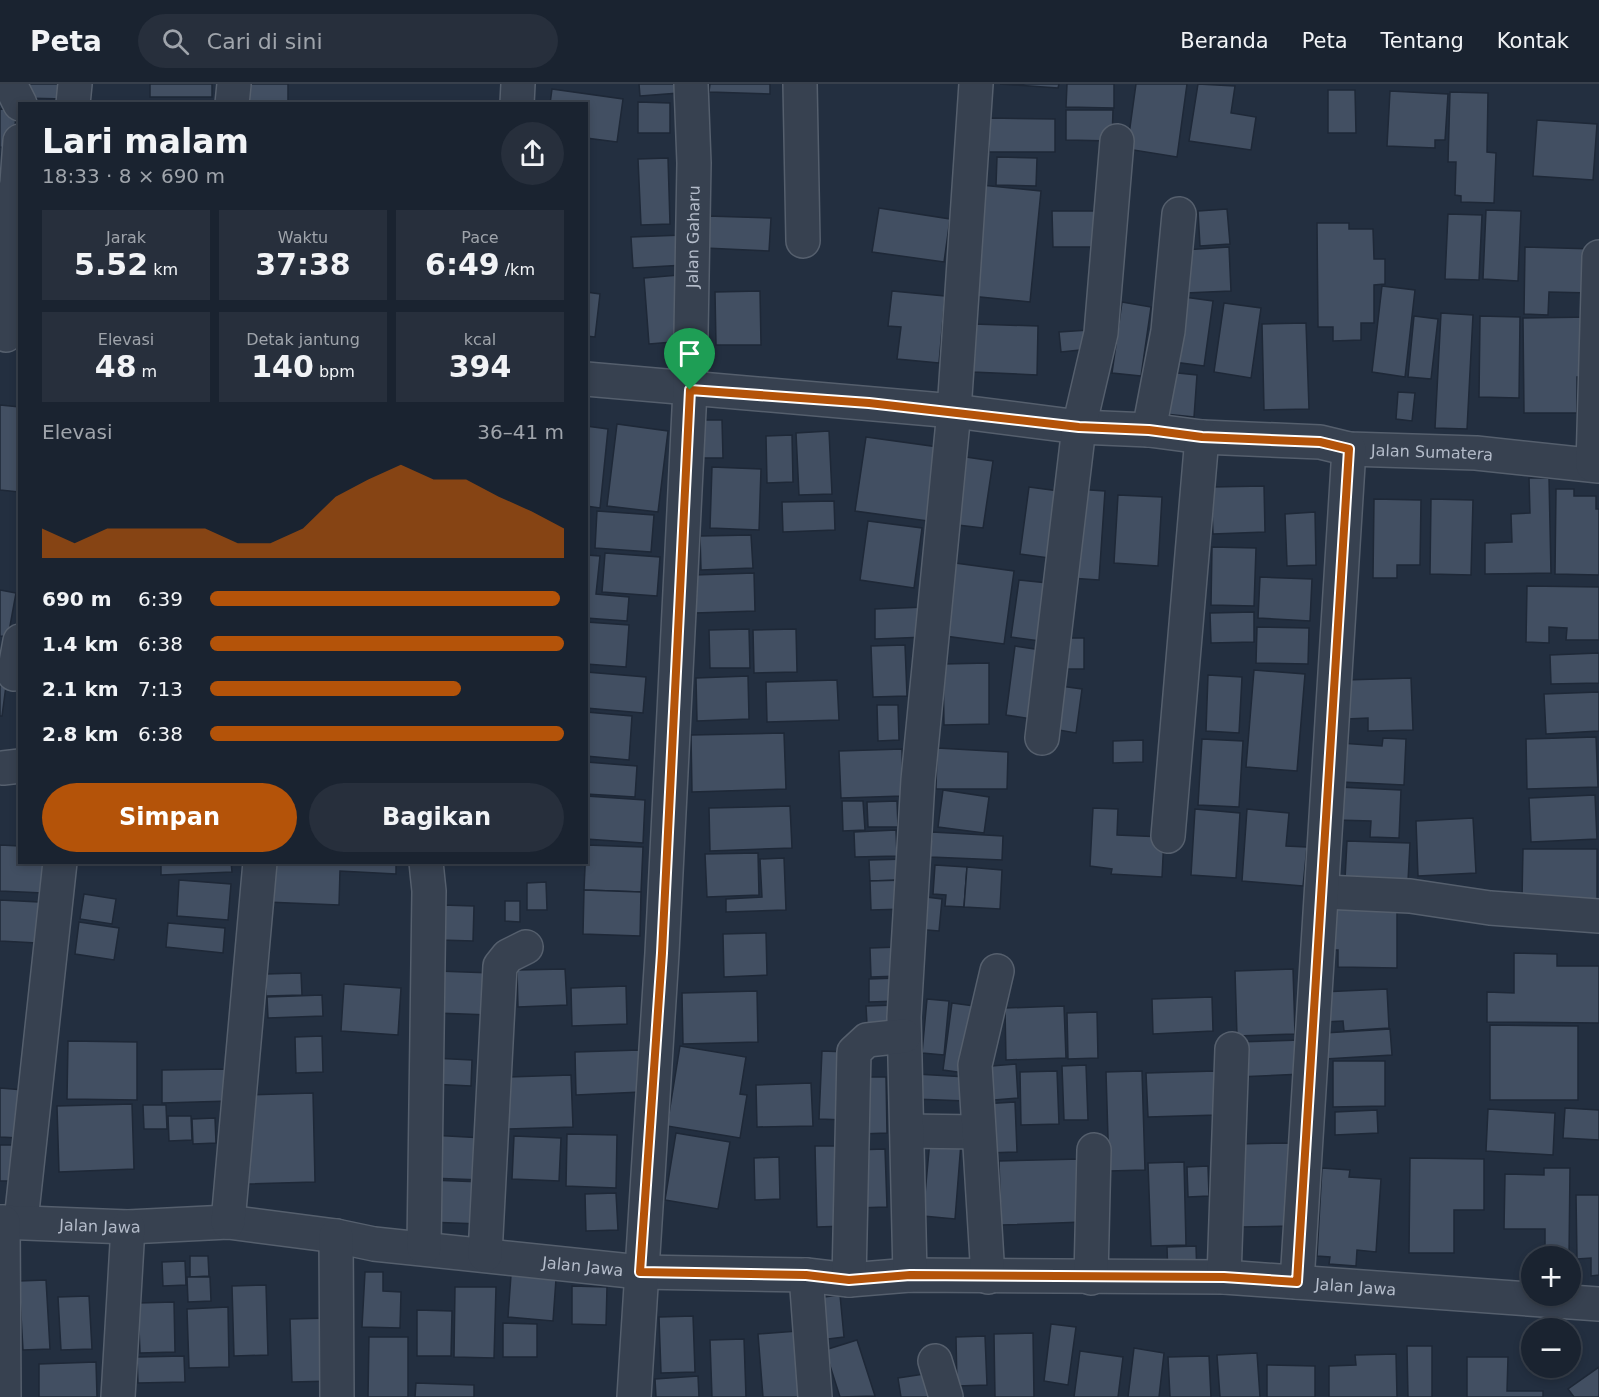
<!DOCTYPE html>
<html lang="id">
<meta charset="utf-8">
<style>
body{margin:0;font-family:"DejaVu Sans",sans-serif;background:#272f3c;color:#f1f3f6;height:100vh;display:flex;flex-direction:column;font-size:22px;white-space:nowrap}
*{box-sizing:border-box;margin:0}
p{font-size:20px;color:#9fa4ab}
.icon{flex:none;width:33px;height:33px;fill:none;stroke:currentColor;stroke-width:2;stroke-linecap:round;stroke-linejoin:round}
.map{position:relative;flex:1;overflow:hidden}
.panel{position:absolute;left:18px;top:18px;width:570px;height:762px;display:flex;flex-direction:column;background:#1a2330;border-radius:0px;box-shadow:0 3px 9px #0003,0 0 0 2px #38404c}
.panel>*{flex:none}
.buttons{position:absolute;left:1521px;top:1162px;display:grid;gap:12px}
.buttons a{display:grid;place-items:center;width:60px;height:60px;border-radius:50%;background:#1a2330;box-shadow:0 3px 9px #0003,0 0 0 2px #38404c;font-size:30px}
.pin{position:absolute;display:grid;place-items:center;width:51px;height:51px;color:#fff;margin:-62px -26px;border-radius:50% 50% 50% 0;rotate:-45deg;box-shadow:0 0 6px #0007}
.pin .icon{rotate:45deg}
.round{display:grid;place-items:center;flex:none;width:63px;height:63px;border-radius:32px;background:#272f3c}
.headline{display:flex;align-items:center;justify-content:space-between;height:102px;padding:0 24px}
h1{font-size:33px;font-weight:700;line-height:45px}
.figures{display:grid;grid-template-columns:repeat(3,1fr);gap:9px;height:102px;padding:6px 24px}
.figures div{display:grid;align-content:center;border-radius:0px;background:#272f3c;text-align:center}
.figures b{font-size:30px;font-weight:700}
.figures small{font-size:16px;font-weight:400}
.figures p{font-size:16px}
.chart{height:168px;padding:12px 24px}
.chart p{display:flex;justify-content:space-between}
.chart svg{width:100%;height:108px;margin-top:6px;fill:#b45309;opacity:.7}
.primary-button{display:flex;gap:12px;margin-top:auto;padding:12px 24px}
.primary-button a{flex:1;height:69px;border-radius:36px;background:#b45309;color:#fff;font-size:24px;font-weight:700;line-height:69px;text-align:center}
.primary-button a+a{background:#272f3c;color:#f1f3f6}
ul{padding:0 24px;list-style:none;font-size:20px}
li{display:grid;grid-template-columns:96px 72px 1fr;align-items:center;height:45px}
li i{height:15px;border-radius:8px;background:#b45309}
header{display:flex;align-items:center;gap:36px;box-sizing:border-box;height:84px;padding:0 30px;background:#1a2330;border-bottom:2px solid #38404c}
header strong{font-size:28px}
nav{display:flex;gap:33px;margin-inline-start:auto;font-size:21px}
.search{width:420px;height:54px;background:#272f3c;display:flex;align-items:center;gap:15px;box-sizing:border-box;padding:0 21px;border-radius:33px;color:#9fa4ab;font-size:22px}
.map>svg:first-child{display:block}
</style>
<header>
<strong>Peta</strong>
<div class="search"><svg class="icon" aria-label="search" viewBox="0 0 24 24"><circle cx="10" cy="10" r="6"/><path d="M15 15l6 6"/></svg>Cari di sini</div>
<nav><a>Beranda</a><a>Peta</a><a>Tentang</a><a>Kontak</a></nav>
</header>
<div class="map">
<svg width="1599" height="1313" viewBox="0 0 1599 1313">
<rect width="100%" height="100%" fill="#232f40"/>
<!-- building -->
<g fill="#424f62" stroke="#1e2837" stroke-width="1.5">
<path d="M22 0H65V15L22 14Z"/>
<rect x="150" y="0" width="62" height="13"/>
<path d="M245 0H288V20H244Z"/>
<path d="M639 0H678L679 9 640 12Z"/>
<path d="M710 0H770V10L709 8Z"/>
<path d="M1000 0H1059L1058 4Z"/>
<path d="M1067 0H1114V24L1066 23Z"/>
<path d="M1136 0H1187L1177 73 1127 65Z"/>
<path d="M1198 0 1235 2 1231 29 1256 33 1251 66 1189 57Z"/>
<path d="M552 5 623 15 617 58 586 54V20H550Z"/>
<path d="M1328 6H1355L1356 49H1328Z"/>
<path d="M1390 7 1448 10 1445 56H1435V64L1387 62Z"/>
<path d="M1450 8 1488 9 1487 68 1496 69 1494 119 1461 118V112L1455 111 1456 78H1448Z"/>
<path d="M638 18 670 19V49H638Z"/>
<path d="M0 25 16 26 14 64 0 63Z"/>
<path d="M1066 26H1113L1112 57 1066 56Z"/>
<path d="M989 34 1055 35V68H989Z"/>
<path d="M1537 36 1597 40 1593 96 1533 92Z"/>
<path d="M997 73 1037 74 1036 102 996 101Z"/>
<path d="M668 74 670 140 641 141 638 75Z"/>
<path d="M981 101 1041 107 1030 218 970 212Z"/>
<path d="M879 124 950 135 944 178 872 168Z"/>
<path d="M1227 125 1230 160 1200 162 1198 127Z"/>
<path d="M1486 126 1521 127 1518 197 1483 195Z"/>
<path d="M1052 127H1102V163H1053Z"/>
<path d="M1448 130 1482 131 1479 196 1445 195Z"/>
<path d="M707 132 771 134 769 167 705 164Z"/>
<path d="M1317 139H1349V145H1373L1374 175H1385V200L1374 201V239H1361V256L1333 257V243H1318Z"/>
<path d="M683 151 685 181 633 184 631 153Z"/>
<path d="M1229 163 1231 207 1185 209 1183 166Z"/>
<path d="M1525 163 1594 165 1592 209 1549 208 1548 231 1524 230Z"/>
<path d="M679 191 685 257 649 260 644 194Z"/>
<path d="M1382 202 1415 206 1405 293 1372 288Z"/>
<path d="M760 207 761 261H716L715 208Z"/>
<path d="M892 207 945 212 939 279 897 275 901 243 888 242Z"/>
<path d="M586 208 600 210 595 253 586 252Z"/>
<path d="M1184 213 1213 217 1204 282 1174 278Z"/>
<path d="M1122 218 1151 223 1141 292 1112 289Z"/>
<path d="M1224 219 1261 224 1251 294 1214 288Z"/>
<path d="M1441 229 1473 231 1467 345 1435 344Z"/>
<path d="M1414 232 1438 235 1431 295 1408 293Z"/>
<path d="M1480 232 1520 233 1519 314 1479 313Z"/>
<path d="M1592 233 1585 293H1577V329H1524L1523 234Z"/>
<path d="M1306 239 1309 325 1264 326 1262 240Z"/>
<path d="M973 240 1038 242 1037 291 972 288Z"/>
<path d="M1089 246 1090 265 1061 268 1059 248Z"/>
<path d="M1168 288 1197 291 1194 333 1165 330Z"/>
<path d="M1398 308 1415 309 1412 337 1396 335Z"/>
<path d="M0 321 20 323 19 408 0 406Z"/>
<path d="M702 336H722L723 374H703Z"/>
<path d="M617 340 668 347 658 428 607 422Z"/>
<path d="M586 342 608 345 600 424 586 422Z"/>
<path d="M829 347 832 410 799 411 796 349Z"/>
<path d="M792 351 793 398 767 399 766 352Z"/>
<path d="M866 353 938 363 928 437 855 427Z"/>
<path d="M959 372 993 377 983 444 949 440Z"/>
<path d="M712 383 761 385 759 446 710 444Z"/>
<path d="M1529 394H1549L1551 489 1485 490V459L1512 458 1511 430 1530 429Z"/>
<path d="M1264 402 1265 448 1213 450 1211 403Z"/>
<path d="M1029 403 1059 407 1049 474 1020 470Z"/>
<path d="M1075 405 1105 407 1099 496 1070 494Z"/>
<path d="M1556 405H1574V412H1596V425H1599V491L1555 490Z"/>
<path d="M1118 411 1162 413 1158 482 1114 479Z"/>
<path d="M1374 415 1421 416 1420 481H1397V494H1373Z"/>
<path d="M1431 415 1473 416 1471 491 1430 490Z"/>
<path d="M834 417 835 446 783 448 782 418Z"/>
<path d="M597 427 654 431 651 468 595 464Z"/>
<path d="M1315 428 1316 481 1287 482 1285 430Z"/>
<path d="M868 437 922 444 914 504 860 496Z"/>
<path d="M751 451 753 484 701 486 700 452Z"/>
<path d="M1212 463 1256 464 1254 522 1211 521Z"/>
<path d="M605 469 660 473 657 512 602 508Z"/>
<path d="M586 471 600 472 596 510 629 513 627 537 586 534Z"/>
<path d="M955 479 1014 487 1004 560 945 552Z"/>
<path d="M754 489 755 527 695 529 694 491Z"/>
<path d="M1260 493 1312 495 1310 537 1258 534Z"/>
<path d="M1019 496 1048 499 1040 557 1011 553Z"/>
<path d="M1527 502 1599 503V556H1566L1567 544 1549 543V559L1526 558Z"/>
<path d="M0 506 16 509 8 553 0 552Z"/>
<path d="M926 523 927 553 875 555V525Z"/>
<path d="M1254 528V558L1211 559 1210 529Z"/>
<path d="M586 538 629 541 626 583 586 580Z"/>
<path d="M1257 543 1309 544 1308 580 1256 579Z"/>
<path d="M749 545 750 584H710L709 546Z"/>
<path d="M796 545 797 588 754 589 753 546Z"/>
<rect x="1058" y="554" width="26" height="31"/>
<path d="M905 561 907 612 873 613 871 562Z"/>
<path d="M1015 562 1048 567 1038 636 1006 631Z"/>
<path d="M1599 569V599L1551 600 1550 571Z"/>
<path d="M989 579V640L944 641 943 580Z"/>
<path d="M1254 586 1305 590 1297 687 1246 683Z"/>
<path d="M586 588 646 593 643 629 586 624Z"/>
<path d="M1208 591 1242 593 1239 649 1206 647Z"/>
<path d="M748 592 749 635 697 637 696 594Z"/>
<path d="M0 593 7 594 2 632H0Z"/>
<path d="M1411 594 1413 646 1368 647V634L1346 635 1345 596Z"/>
<path d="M837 596 839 636 767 638 766 598Z"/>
<path d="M1053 601 1082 605 1076 649 1047 644Z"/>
<path d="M1599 608V647L1546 650 1544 610Z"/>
<path d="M877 621H898L899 656 878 657Z"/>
<path d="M586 628 632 632 629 676 586 672Z"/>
<path d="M784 649 786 705 692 708 691 651Z"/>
<path d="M1596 653 1598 703 1527 705 1526 655Z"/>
<path d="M1383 654 1406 655 1404 701 1341 698 1340 659 1382 662Z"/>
<path d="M1202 655 1243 657 1239 723 1198 721Z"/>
<path d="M1143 656V678L1113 679V657Z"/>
<path d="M937 664 1008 668 1007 705H936Z"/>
<path d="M902 665 903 712 841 714 839 667Z"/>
<path d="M586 678 637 682 635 713 586 710Z"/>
<path d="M1338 703 1401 706 1399 754 1370 753 1371 737 1336 736Z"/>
<path d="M943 706 989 713 984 749 938 743Z"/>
<path d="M1595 711 1597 755 1531 758 1529 714Z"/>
<path d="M586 712 645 716 643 759 586 755Z"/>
<path d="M842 717H863L865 746 843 747Z"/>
<path d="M897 717 898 743H868L867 718Z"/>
<path d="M790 722 792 764 710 767 709 724Z"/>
<path d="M1093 724 1118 725 1117 751 1164 753 1162 793 1111 790 1112 785 1090 782Z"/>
<path d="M1195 725 1240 729 1236 794 1191 791Z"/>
<path d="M1247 725 1289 729 1286 762 1307 763 1303 802 1242 797Z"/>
<path d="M1473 734 1476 789 1418 792 1416 737Z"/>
<path d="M896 746 897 772 855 773 854 748Z"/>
<path d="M932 748 1003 752 1002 776 930 773Z"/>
<path d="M1347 757 1410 759 1408 797 1345 795Z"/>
<path d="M0 761 20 762V778H45L43 809 0 807Z"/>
<path d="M586 761 643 763 641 808 584 806Z"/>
<path d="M1523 765H1597V817L1522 816Z"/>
<path d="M758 769 759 811 707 813 705 770Z"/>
<path d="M784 774 786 826 726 828V815L762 813 760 775Z"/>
<path d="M907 775 904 796 870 797 869 776Z"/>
<path d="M161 778H231L232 788 161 791Z"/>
<path d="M268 778H396V790L340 787 339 821 266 818Z"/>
<path d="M935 781 967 783 964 823 945 822 946 811 933 810Z"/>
<path d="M967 783 1002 786 1000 825 964 823Z"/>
<path d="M179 796 231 800 228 836 177 832Z"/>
<path d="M904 796 905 825 871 826 870 797Z"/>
<path d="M546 798 547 826H527V799Z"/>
<path d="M584 806 641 808 640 852 583 850Z"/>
<path d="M84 810 116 815 112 840 80 835Z"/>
<path d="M918 812 942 815 939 847 915 845Z"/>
<path d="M0 816 39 818 37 859 0 857Z"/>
<path d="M505 817H520V838L505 837Z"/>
<path d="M442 821 474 822 473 857 440 856Z"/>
<path d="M1329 824H1397V884L1338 883V866H1329Z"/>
<path d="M79 838 119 844 114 876 75 870Z"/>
<path d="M168 839 225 844 223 869 166 863Z"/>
<path d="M766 849 767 891 724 893 723 850Z"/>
<path d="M900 863 901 892 871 893 870 864Z"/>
<path d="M1514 869 1557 870V882H1599V939L1487 938V908L1514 909Z"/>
<path d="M565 885 567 921 518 923 517 886Z"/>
<path d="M1293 885 1295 950 1237 952 1235 887Z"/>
<path d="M437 887 492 889 490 931 436 929Z"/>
<path d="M301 889 302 911 266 912V890Z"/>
<path d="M899 894 900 917 869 918V895Z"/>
<path d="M344 900 401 904 398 951 341 947Z"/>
<path d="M626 902 627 940 572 942 571 904Z"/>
<path d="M1387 905 1389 944 1344 947 1343 937 1323 938 1321 908Z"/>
<path d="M757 907 758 958 683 960 682 909Z"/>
<path d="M322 911 323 932 268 934 267 913Z"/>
<path d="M1212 913 1213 947 1153 950 1152 915Z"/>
<path d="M927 915 949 917 944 971 922 969Z"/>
<path d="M952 919 982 923 972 990 943 986Z"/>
<path d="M896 921 897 939 867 940 866 922Z"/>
<path d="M1064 922 1066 974 1006 976 1005 924Z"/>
<path d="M1097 928 1098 974 1068 975 1067 929Z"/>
<path d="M1490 941 1578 942V1016H1490Z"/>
<path d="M1390 945 1392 971 1325 975 1324 949Z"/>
<path d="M322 952 323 988 296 989 295 953Z"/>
<path d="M1301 956 1303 990 1237 993 1236 958Z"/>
<path d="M68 957 137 958V1016L67 1015Z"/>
<path d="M680 962 746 973 740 1010 747 1011 740 1054 667 1042Z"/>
<path d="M640 966 641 1008 576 1011 575 968Z"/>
<path d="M822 967 849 968 845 1036 819 1035Z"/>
<path d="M432 974 472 976 471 1002 430 1000Z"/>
<path d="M1333 977H1385V1022L1333 1023Z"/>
<path d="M1016 980 1018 1014 982 1017 979 983Z"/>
<path d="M1086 981 1088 1036H1064L1062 982Z"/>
<path d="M229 985 230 1017 162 1019V986Z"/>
<path d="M1057 987 1059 1040 1021 1041 1020 988Z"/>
<path d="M1142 987 1145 1086 1109 1087 1106 988Z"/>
<path d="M1216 987 1217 1031 1148 1033 1146 989Z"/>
<path d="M916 990 967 993 966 1017 914 1015Z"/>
<path d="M571 991 573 1043 508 1045 507 993Z"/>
<path d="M858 993H886L887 1049 860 1050Z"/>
<path d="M811 999 813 1042 757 1043 756 1001Z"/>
<path d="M0 1004 24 1006 19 1054 0 1053Z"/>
<path d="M313 1009 315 1098 247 1100 244 1011Z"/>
<path d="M1015 1018 1017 1068 985 1069 982 1020Z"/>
<path d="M132 1020 134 1085 59 1088 57 1022Z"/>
<path d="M143 1021H166L167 1045H144Z"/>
<path d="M1565 1024 1599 1026V1056L1563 1054Z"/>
<path d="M1488 1025 1555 1029 1553 1071 1486 1067Z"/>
<path d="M1377 1026 1378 1049 1335 1051V1028Z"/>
<path d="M168 1032H191L192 1056 169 1057Z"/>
<path d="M215 1034 216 1059 193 1060 192 1035Z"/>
<path d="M676 1049 730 1058 718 1125 665 1116Z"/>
<path d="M567 1050 617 1051 616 1104 566 1102Z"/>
<path d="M430 1051 484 1054 482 1096 429 1094Z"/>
<path d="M514 1052 561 1054 559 1097 512 1095Z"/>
<path d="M930 1056 961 1059 955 1135 923 1132Z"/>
<path d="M1289 1059 1292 1142 1240 1143 1237 1060Z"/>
<path d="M0 1061H15L16 1097H0Z"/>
<path d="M815 1062H844L846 1142 817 1143Z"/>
<path d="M885 1065 887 1123 855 1124 853 1066Z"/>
<path d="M779 1073 780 1115 755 1116 754 1074Z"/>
<path d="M1410 1074 1484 1075V1126H1454V1169H1409Z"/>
<path d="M1081 1075 1083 1138 1001 1141 999 1077Z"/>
<path d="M1184 1078 1186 1161 1151 1162 1148 1079Z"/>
<path d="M1208 1082 1209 1112 1188 1113 1187 1083Z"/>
<path d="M1322 1084 1350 1086 1349 1093 1381 1095 1376 1168 1357 1166 1356 1182 1329 1180 1330 1173 1317 1172Z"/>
<path d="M1544 1084H1570L1569 1173H1545V1145H1504L1505 1090 1544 1091Z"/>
<path d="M429 1096 483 1098 481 1140 427 1138Z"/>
<path d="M616 1109 618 1146 586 1147 585 1110Z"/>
<path d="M1576 1111H1599V1191L1591 1192V1174L1577 1175Z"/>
<path d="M1196 1162 1197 1192H1168L1167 1163Z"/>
<path d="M190 1172H208L209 1192 190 1193Z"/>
<path d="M185 1177 186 1201 163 1202 162 1178Z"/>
<path d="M365 1188H383V1207L401 1208 400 1244 362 1243Z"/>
<path d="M511 1191 556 1195 553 1237 508 1233Z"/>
<path d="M187 1193H210L211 1217 188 1218Z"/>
<path d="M46 1196 50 1265 23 1266 19 1197Z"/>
<path d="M266 1201 268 1271 234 1272 232 1202Z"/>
<path d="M572 1202 607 1203 606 1241 572 1240Z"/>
<path d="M455 1203H496L494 1274 454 1273Z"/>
<path d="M840 1211 844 1253 820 1256 816 1214Z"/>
<path d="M89 1212 92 1265 61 1266 58 1213Z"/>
<path d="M174 1218 175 1268 140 1269 138 1219Z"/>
<path d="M228 1223 229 1283 189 1284 187 1225Z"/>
<path d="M417 1226 452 1227 451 1272H417Z"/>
<path d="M693 1232 695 1288 661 1289 659 1233Z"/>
<path d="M331 1234 333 1297 292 1298 290 1235Z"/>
<path d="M503 1239 537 1240V1273H503Z"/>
<path d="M1051 1240 1076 1243 1068 1301 1044 1297Z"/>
<path d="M798 1247 803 1313H763L758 1250Z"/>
<path d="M1033 1249 1034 1313H995L994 1250Z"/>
<path d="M985 1252 987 1301 957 1302 956 1253Z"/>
<path d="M369 1253H408V1313H368Z"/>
<path d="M744 1255 746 1313H712L710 1256Z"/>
<path d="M857 1256 875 1312 840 1313 825 1266Z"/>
<path d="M1407 1262H1432V1313H1408Z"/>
<path d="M1134 1264 1164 1269 1159 1313H1128Z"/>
<path d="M1080 1267 1123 1273 1118 1313H1074Z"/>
<path d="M1257 1269 1260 1313H1220L1217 1271Z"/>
<path d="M1396 1270 1397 1313H1329V1282L1356 1281 1355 1271Z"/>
<path d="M184 1272 185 1298 138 1299 137 1273Z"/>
<path d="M1209 1272 1211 1313H1170L1168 1273Z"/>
<path d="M1467 1273H1508L1507 1307H1543V1313H1467Z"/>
<path d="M96 1278 97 1313H39V1280Z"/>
<path d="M1267 1281 1315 1282V1313H1267Z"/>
<path d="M1599 1283V1313H1574L1568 1305Z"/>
<path d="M931 1289 935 1313H901L898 1294Z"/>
<path d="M698 1292 699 1313H656L655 1295Z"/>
<path d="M416 1299 474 1301V1313H415Z"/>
</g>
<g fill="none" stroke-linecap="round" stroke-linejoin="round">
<defs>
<g id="minor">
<path d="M10 0 20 20"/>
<path d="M800 0 803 157"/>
<path d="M73 20 75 0"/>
<path d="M232 20 234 0"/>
<path d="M517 20 518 0"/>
<path d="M6 251 9 135 17 99 20 57"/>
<path id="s1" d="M586 295 954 327 1079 343 1149 346 1202 353 1320 358 1349 365 1476 369 1599 382"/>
<path d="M1149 346 1168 247 1179 130"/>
<path d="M1593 381 1599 173"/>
<path d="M14 590 20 557"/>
<path d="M1042 654 1079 343 1101 249 1117 57"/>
<path d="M3 684 20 682"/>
<path d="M1168 752 1202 353"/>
<path d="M1324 808 1410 812 1490 824 1599 832"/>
<path d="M907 1047 978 1048"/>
<path d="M21 1137 60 778"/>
<path id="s2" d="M0 1138 128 1143 228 1138 336 1152 374 1160 640 1188 806 1191 849 1196 910 1191 1224 1193 1599 1220"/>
<path d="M3 1138 4 1313"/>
<path d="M228 1138 260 778"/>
<path d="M336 1152 337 1313"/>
<path d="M424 1164 429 807 426 778"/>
<path d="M485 1171 500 882 508 872 526 863"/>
<path d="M806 1191 815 1313"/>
<path d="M910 1191 904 933 918 696 954 327 976 0"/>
<path d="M988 1193 975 981 997 887"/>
<path d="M1224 1193 1232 965"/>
<path d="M1091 1194 1094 1066"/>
<path d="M849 1196 854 968 867 956 904 952"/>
<path d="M1297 1198 1349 365"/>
<path d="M935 1277 946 1313"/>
<path d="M118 1313 128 1143"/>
<path id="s3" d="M634 1313 662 869 690 306 694 79 691 0"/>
</g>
</defs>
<!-- minor casing -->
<use href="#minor" stroke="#555f6d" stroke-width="36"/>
<!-- minor -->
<use href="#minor" stroke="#374150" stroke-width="33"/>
</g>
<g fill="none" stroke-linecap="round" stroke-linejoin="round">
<defs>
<path id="route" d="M690 306 869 319 1079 343 1149 346 1202 353 1320 358 1349 365 1297 1198 1224 1193 910 1191 849 1196 806 1191 640 1188 662 869Z"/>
</defs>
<!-- route casing -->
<use href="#route" stroke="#fff" stroke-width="12"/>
<!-- route -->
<use href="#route" stroke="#b45309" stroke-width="8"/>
</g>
<g text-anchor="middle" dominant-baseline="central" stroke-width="5" stroke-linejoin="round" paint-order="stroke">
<!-- street labels -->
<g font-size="16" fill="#b4bcca" stroke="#1c2635">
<text stroke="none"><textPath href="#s3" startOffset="1162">Jalan Gaharu</textPath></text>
<text stroke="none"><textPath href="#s1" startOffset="850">Jalan Sumatera</textPath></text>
<text stroke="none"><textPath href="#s2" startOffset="100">Jalan Jawa</textPath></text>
<text stroke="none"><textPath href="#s2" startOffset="586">Jalan Jawa</textPath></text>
<text stroke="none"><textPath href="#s2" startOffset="1360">Jalan Jawa</textPath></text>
</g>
</g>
</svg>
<div class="buttons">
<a>+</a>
<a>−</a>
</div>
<div class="pin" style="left:690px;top:306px;background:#1e9e55"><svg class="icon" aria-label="arrive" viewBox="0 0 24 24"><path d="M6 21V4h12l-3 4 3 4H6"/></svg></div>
<section class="panel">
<div class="headline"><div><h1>Lari malam</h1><p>18:33 · 8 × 690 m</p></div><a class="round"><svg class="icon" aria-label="share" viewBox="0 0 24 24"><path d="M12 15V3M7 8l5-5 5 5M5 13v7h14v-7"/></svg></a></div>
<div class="figures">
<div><p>Jarak</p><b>5.52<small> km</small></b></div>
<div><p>Waktu</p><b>37:38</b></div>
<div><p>Pace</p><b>6:49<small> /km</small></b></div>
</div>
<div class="figures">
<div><p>Elevasi</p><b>48<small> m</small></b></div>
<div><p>Detak jantung</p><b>140<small> bpm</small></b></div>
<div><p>kcal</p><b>394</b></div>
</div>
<div class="chart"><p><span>Elevasi</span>36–41 m</p>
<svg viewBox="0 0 160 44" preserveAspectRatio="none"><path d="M0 44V32L10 38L20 32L30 32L40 32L50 32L60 38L70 38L80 32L90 19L100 12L110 6L120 12L130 12L140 19L150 25L160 32V44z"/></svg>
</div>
<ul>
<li><b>690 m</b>6:39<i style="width:99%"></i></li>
<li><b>1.4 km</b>6:38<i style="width:100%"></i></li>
<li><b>2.1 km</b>7:13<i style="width:71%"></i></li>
<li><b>2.8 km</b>6:38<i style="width:100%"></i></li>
</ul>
<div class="primary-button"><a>Simpan</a><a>Bagikan</a></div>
</section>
</div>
